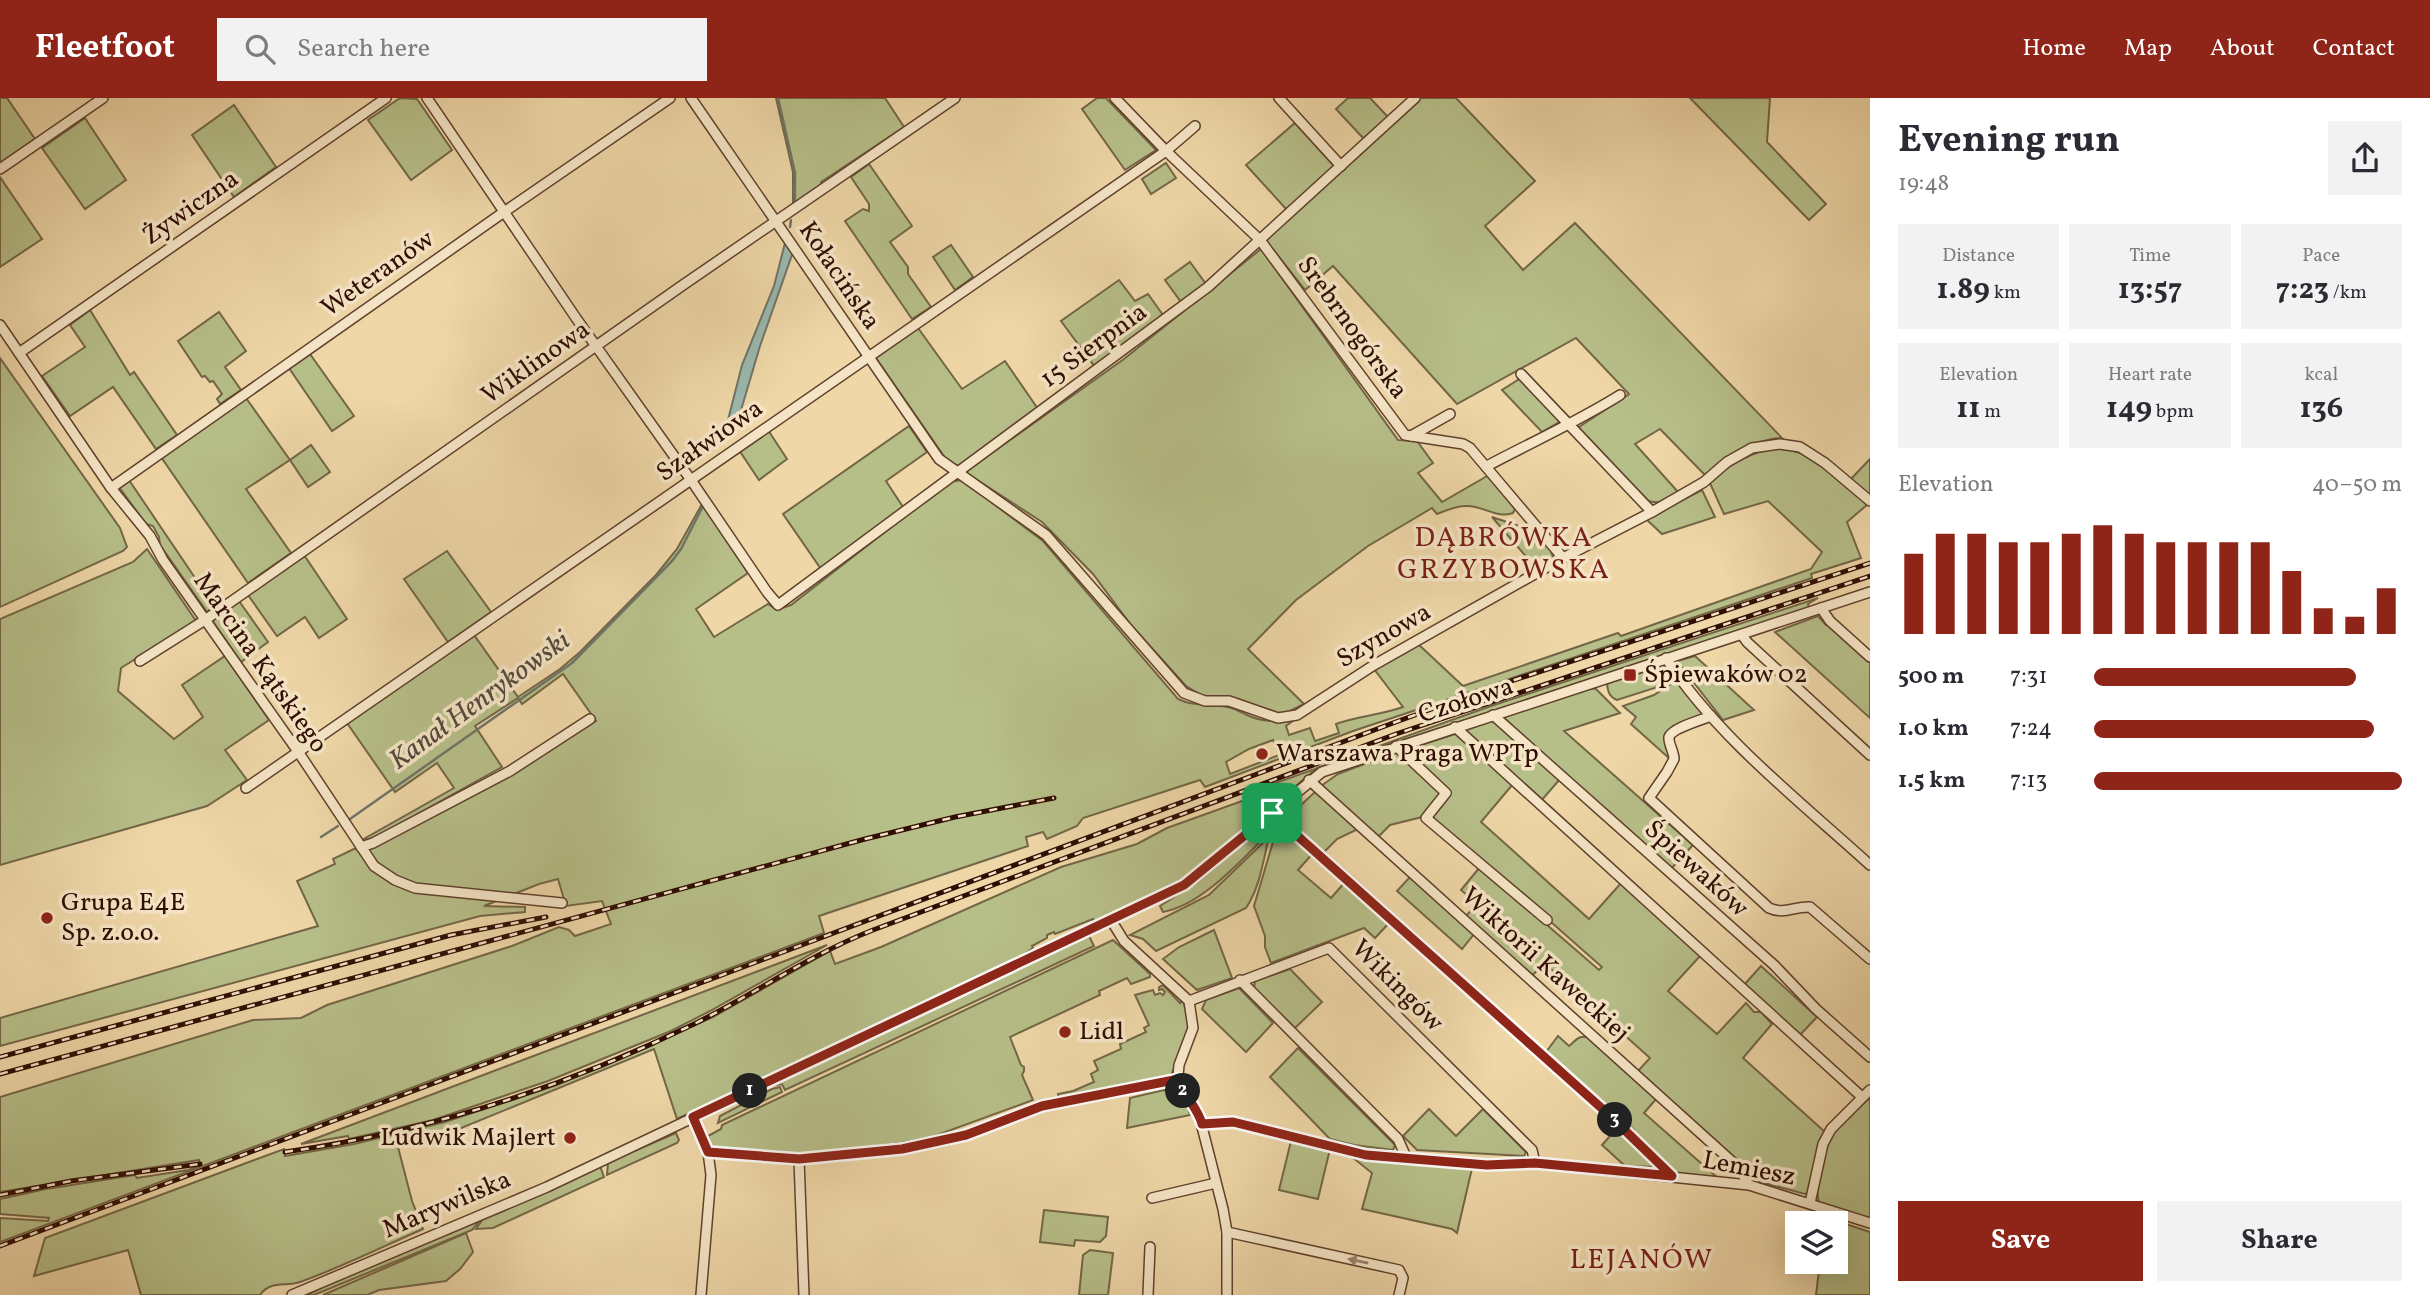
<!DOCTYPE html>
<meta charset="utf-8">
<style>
body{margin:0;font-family:Vollkorn,serif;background:#f2f2f3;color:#2b2b33;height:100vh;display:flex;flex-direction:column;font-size:26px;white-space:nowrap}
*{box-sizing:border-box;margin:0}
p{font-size:23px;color:#7c7c81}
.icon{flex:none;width:38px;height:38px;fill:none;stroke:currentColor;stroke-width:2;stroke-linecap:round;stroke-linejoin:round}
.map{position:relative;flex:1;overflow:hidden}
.drawer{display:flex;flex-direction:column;background:#fff;width:560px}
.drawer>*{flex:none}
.controls{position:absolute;left:1785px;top:1113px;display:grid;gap:14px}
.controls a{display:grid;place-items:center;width:63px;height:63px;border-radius:0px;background:#fff;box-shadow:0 7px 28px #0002;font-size:35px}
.pin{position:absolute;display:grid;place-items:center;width:60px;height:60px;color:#fff;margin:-30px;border-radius:14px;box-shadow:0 4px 10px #0006}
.km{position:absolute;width:35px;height:35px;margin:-18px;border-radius:50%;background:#222;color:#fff;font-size:19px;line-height:35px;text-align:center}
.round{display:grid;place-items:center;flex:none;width:74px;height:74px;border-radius:0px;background:#f2f2f3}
.head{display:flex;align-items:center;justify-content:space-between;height:119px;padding:0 28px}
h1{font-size:38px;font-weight:700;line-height:52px}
.figures{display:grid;grid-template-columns:repeat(3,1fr);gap:10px;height:119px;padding:7px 28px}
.figures div{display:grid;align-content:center;border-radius:0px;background:#f2f2f3;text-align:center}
.figures b{font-size:30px;font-weight:700}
.figures small{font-size:19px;font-weight:400}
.figures p{font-size:19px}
.chart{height:196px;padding:14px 28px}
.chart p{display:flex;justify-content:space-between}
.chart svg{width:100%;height:126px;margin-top:7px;stroke:#8f2418;stroke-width:6}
.primary-button{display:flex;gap:14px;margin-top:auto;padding:14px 28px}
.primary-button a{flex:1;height:80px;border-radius:0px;background:#8f2418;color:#fff;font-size:28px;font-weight:700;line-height:80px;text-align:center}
.primary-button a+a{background:#f2f2f3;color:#2b2b33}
ul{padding:0 28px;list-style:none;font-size:23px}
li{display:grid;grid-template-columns:112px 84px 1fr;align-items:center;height:52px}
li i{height:18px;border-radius:9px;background:#8f2418}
header{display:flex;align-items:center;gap:42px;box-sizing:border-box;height:98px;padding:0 35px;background:#8f2418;color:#fff}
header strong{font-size:33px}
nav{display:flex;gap:38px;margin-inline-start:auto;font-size:24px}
.search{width:490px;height:63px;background:#f2f2f3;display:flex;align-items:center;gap:18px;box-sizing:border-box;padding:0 24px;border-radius:0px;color:#7c7c81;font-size:26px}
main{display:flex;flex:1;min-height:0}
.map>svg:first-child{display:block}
</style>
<header>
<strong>Fleetfoot</strong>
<div class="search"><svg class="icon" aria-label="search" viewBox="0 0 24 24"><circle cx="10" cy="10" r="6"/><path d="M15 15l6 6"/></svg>Search here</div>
<nav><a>Home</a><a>Map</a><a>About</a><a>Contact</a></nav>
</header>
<main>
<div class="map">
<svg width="1870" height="1197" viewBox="0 0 1870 1197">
<rect width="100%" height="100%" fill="#efd7a8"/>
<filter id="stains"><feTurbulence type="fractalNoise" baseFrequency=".00286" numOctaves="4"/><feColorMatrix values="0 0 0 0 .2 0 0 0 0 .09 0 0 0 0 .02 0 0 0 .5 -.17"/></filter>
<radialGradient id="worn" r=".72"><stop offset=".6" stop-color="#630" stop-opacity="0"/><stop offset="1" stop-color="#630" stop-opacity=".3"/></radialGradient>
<!-- green -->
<g fill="#b7bf89" stroke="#736646" stroke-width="2" fill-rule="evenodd">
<path d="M0 0H7L35 41 0 65Z"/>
<path d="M400 0 417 1 452 52 411 82 368 22Z"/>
<path d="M776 0H885L904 29 821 84 823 88 793 108V74Z"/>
<path d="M1097 0H1106L1156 52 1125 72 1082 11Z"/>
<path d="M1348 0H1370L1388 19 1364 41 1336 11Z"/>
<path d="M1419 0H1456L1535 83 1485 128 1523 172 1575 125 1782 340C1744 342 1736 365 1705 377L1660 331 1635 346 1679 395C1664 403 1660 408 1643 401L1582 335 1579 329 1629 296 1576 240 1457 306 1333 168 1305 192 1265 141Z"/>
<path d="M1690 0H1770L1767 44 1826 106 1809 122Z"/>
<path d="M234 7 276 69 234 99 192 37Z"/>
<path d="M85 20 126 82 85 111 42 50Z"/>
<path d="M1295 25 1335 69 1287 112 1246 67Z"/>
<path d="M1166 65 1176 80 1151 96 1142 81Z"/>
<path d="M869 66 912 128 890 144 908 169V176L931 209 912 221 845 123 863 111 869 113V106L851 79Z"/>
<path d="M0 79 42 141 0 169Z"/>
<path d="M951 147 973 179 955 192 933 159Z"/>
<path d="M1261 151 1398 342 1417 343 1433 365 1418 375 1442 404 1489 377 1515 411 1513 415C1500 420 1489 412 1475 409 1462 406 1449 411 1437 416L1432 410 1368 448 1296 502 1248 551 1304 606 1282 617 1201 597 1186 588 1131 527 1093 476 1042 424 965 374 1124 261Z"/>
<path d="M1190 164 1206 186 1181 204 1165 182Z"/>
<path d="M1119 182 1135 203 1148 196 1163 217 1095 269 1061 223Z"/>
<path d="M90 212 130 277 134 274 177 337 156 351 113 289 70 318 42 278 85 249 70 227Z"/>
<path d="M219 214 246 253 225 269 241 292 220 306 217 301 222 296 213 283 210 284 205 278 202 279 178 243Z"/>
<path d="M918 230 962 291 1005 263 1038 311 958 368 948 364 876 260Z"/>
<path d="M310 256 354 318 332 333 289 270Z"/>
<path d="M0 260 120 430 127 449 123 453 0 509Z"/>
<path d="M1521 280 1561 323 1542 334 1502 292Z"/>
<path d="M246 300 290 362 311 347 330 374 308 389 290 362 246 391 291 455 248 485 161 359Z"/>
<path d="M909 328 927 354 886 383 903 409 821 471 783 416Z"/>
<path d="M768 332 787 361 759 382 739 352Z"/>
<path d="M1778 350C1815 353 1841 382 1868 406L1847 424 1861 460 1811 476 1812 480 1353 633 1205 689 1200 682 1083 720 1077 728 1047 741 1043 734 1026 739 1028 748 819 818 824 835 0 1144V1120L48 1123 49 1120 0 1116V1101L46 1091 135 1077 137 1080 188 1072 200 1068 199 1062 0 1094V999L253 922 301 920 327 907 512 848 559 829 569 832 575 838 611 826 602 803 566 808 558 781 539 786 484 808 525 809V814L480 818 0 948V920L318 828 297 783 335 766 333 761 508 677 596 623 563 576 522 606 518 600 475 628 502 669 365 745 362 742 454 690 437 665 395 694 347 625 474 537 518 599 560 571 580 554 656 477 677 451 702 406 748 475 696 511 714 539 768 506 777 512 791 507 949 384 962 382 1043 443 1178 601C1194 609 1210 605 1227 609 1234 610 1240 614 1247 617 1264 625 1279 624 1297 620L1286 628 1289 637 1310 630 1315 643 1339 635 1336 626C1358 618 1381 617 1403 609L1374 571 1417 545 1463 588 1618 535 1621 538 1811 471 1822 454 1768 403 1724 416 1709 383C1730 367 1751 353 1778 350ZM1273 642 1279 657 1230 676 1226 664 1249 651Z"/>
<path d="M1870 361V399L1850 382Z"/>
<path d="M129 382 214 508 207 514 160 447 159 439 153 428 146 426 119 389Z"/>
<path d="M1702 392 1715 419 1662 436 1646 421Z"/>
<path d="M1492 419C1513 427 1549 432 1553 459L1536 470Z"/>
<path d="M147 451 196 523 121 570 118 593 174 641 203 619 182 587 225 558 269 622 225 652 247 682 207 708 0 767V521L133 464Z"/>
<path d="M447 453 491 514 448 544 404 481Z"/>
<path d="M304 457 347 521 319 540 305 519 277 538 248 497Z"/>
<path d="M1818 500 1808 506 1809 510 1317 670 1183 784 1095 824 1093 821 1055 836 1054 834 1047 837V840L1032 848 1033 850 1015 863 677 1021 654 951 449 1035 398 1049 412 1103 423 1131C382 1149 342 1169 300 1184 286 1189 270 1182 260 1197H141L128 1152 34 1178 45 1140 284 1051 285 1058 354 1046 445 1024 557 987 713 919 830 853 835 866 881 849 1061 769 1137 746 1167 730 1259 697 1257 692 1270 687 1491 608Z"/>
<path d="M239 503 268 544 241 564 212 522Z"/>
<path d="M1818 518 1826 527 1833 528 1870 563V620L1775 534Z"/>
<path d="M1695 558 1754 612 1723 622 1677 563Z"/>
<path d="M1668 566 1673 575 1661 588 1617 602C1610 599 1608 595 1607 586L1611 584Z"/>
<path d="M1677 582 1703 612V616L1673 628 1667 636 1671 662 1631 626 1636 619 1623 608 1654 597Z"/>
<path d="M1589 590 1596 591 1620 615 1564 633 1693 747 1670 772 1503 619Z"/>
<path d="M1494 621 1560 681 1541 703 1464 633Z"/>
<path d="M1458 635 1513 686 1481 724 1589 821 1622 784 1701 857 1668 893 1717 936 1746 905 1754 914H1761L1772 926 1743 960 1825 1034 1810 1093 1805 1096 1756 1083 1638 973 1650 960 1544 865 1530 880 1465 819 1477 806 1461 792 1480 769 1599 872 1602 869 1433 720 1434 715 1450 696 1403 653Z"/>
<path d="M1396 654 1440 693 1439 698 1422 719 1390 727 1376 741 1321 688 1338 676Z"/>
<path d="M1316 693 1358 731 1337 741 1323 755 1287 720Z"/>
<path d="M1270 723 1279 725C1247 755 1206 806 1163 814L1160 808 1198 784Z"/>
<path d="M1283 727 1314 754 1298 772 1331 800 1346 783 1391 823 1375 840 1364 830 1271 865 1265 849V838L1254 808 1276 734Z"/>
<path d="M1269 739C1263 763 1260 789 1246 810L1156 853 1143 841 1130 837 1209 797Z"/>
<path d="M1411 778 1474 836 1462 851 1397 793Z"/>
<path d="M1214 832 1232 880 1197 892 1163 861 1179 849Z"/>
<path d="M1089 838 1094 848 785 992 782 986 771 988Z"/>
<path d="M1113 842 1150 876V879L1131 886 1127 880 1099 893 1100 897 1010 939 1021 967 1024 969V973L1022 977 1033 1002 929 1040 901 1045 797 1057 765 1053 712 1051 708 1038 721 1031 722 1027Z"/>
<path d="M827 847 710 913 671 933 548 983 433 1022 349 1041 348 1038 301 1046Z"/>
<path d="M1761 868 1817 919 1799 938 1744 887Z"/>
<path d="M1290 871 1322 904 1295 930 1254 890 1255 883Z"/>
<path d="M1163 887 1180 905 1182 903 1184 905 1189 928 1171 978 1059 1000 1058 996 1073 993 1094 984 1091 976 1098 972 1094 963 1121 951 1120 946 1146 934 1144 930 1149 927 1135 897 1153 892 1155 897 1160 895 1163 897 1165 894 1162 891 1159 892V889Z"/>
<path d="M1239 890 1273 925 1246 954 1202 911 1206 902Z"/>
<path d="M1558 938 1569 948C1576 942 1580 936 1589 940L1657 1000 1644 1015 1719 1081 1675 1075 1632 1034 1634 1032 1546 954Z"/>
<path d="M1298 950 1395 1047 1393 1052 1354 1047 1330 1041 1270 979Z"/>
<path d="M780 989 782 994 718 1025 720 1018 772 991Z"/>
<path d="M1164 992C1177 996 1187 1003 1190 1017L1127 1030 1130 1000Z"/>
<path d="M1866 999 1870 1003V1122L1819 1105C1814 1088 1825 1045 1835 1030 1843 1019 1856 1009 1866 999Z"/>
<path d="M1429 1011 1456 1038 1483 1011 1526 1054 1524 1058 1417 1052 1403 1038Z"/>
<path d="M1618 1029 1659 1069 1625 1068 1602 1047Z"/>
<path d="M676 1035 679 1042 677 1045 607 1077 608 1065 613 1062Z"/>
<path d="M1291 1043 1330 1051 1318 1101 1279 1092Z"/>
<path d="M1347 1055 1403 1065 1473 1066 1457 1135 1452 1131 1362 1111 1372 1075Z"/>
<path d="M600 1068 604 1079 493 1130 476 1131 485 1118Z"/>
<path d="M1044 1112 1108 1119 1106 1138 1100 1144 1075 1142 1074 1148 1040 1144Z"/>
<path d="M1831 1121 1870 1134V1197H1816L1820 1164H1836V1125H1825Z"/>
<path d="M475 1122 478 1125 472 1132 314 1197H307L345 1178 419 1148Z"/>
<path d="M466 1135 473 1154 460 1171 446 1183 379 1192 367 1197H323Z"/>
<path d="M1090 1152 1113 1155 1108 1197H1079L1083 1157Z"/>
</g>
<!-- water -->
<path fill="#9ab8ad" stroke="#6f7469" stroke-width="2" d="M785 145 793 154 760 248 736 329 728 322 742 267 774 188Z"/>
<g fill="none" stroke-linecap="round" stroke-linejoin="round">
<!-- stream -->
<g stroke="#6f7469" stroke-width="2.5">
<path d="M778 0 795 75V106"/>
<path d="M790 129 791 122"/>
<path d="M350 721 572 565 672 463 681 451 702 410"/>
<path d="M321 739 338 728"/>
</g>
<defs>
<g id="minor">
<path d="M427 0 576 220 691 382 767 494 778 507 1208 189 1415 0"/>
<path d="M691 0 939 361 1046 437 1184 595 1205 603H1229L1278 620 1297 617 1374 567 1563 460 1652 414 1704 384 1727 364 1752 350 1780 346 1800 349 1825 365 1870 403"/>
<path d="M1115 0 1166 53 1260 142 1405 337 1463 346 1470 350 1563 460"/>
<path d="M1279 0 1341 68"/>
<path d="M0 71 103 0"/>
<path d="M0 227 111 390 150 438 163 462 299 655 374 768 395 782 415 790 562 805"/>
<path d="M19 255 386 0"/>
<path d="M1521 276 1652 414"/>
<path d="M1411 338 1450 316"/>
<path d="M1487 368C1532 344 1577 324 1620 297"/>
<path d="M111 390 504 114 670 0"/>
<path d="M1821 510 1830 523 1870 559"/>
<path d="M1742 537 1747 544 1870 657"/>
<path d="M1666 560C1716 638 1802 705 1870 767"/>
<path d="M140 563 205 522 683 187 955 0"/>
<path d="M1493 617 1774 867 1816 911 1870 959"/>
<path d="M1711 618C1702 622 1672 630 1669 639 1668 645 1674 654 1674 661L1667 674 1649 700 1769 810C1784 817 1795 808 1810 809L1870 861"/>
<path d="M1455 629 1862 999"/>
<path d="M1396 648 1446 695 1426 720 1547 822"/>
<path d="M1309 682 1738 1069 1749 1087"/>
<path d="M246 690 1166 53 1195 28"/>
<path d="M1272 715 1346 780 1607 1015 1672 1078"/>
<path d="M361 749 373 745 510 673 590 621"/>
<path d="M1111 822 1124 843 1189 903 1193 930 1179 967 1178 978 1182 992 1199 1017 1223 1111 1227 1134V1197"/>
<path d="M1240 882 1398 1041 1406 1059"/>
<path d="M1189 903 1329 850 1532 1052 1535 1065"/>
<path d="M693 1019 708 1054 711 1077 701 1197"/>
<path d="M1202 1026 1233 1024 1366 1057 1487 1067 1535 1065 1749 1087 1870 1125"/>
<path d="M708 1054 799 1061 903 1050 966 1037 1042 1008 1179 981"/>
<path d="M799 1061 804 1197"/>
<path d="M1152 1100 1216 1085"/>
<path d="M1810 1105 1823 1046 1831 1031 1870 992"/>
<path d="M1227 1134 1399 1172 1403 1180 1399 1197"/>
<path d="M292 1197 547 1089 1184 787 1322 674 1870 494"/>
<path d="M1148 1197 1150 1149"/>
</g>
</defs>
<!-- minor casing -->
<use href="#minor" stroke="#5f402c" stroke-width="12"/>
<!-- minor -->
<use href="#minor" stroke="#f5e5c6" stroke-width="9"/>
<defs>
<g id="rail">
<path d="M0 959 451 837 546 819"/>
<path d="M0 976 865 741 955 719 1054 700"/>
<path d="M285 1054C427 1034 565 989 694 926 755 896 809 857 873 832L1396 636 1870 478"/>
<path d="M0 1097 71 1083 200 1066"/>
<path d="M0 1148 1393 625 1481 593 1870 465"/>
</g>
</defs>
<!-- rail casing -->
<use href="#rail" stroke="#2f0d02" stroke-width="5"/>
<!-- rail -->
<use href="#rail" stroke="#f5e5c6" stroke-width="2.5" stroke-dasharray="8" stroke-linecap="butt"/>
</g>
<!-- one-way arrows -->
<defs><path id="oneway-solid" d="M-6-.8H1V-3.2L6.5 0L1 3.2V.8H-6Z" transform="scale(1.75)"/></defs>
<use fill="#9c846e" href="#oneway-solid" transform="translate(1358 1163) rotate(-168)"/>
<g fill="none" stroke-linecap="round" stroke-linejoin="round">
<defs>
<path id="route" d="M1272 715 1607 1015 1672 1078 1535 1065 1487 1067 1366 1057 1233 1024 1202 1026C1197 1008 1183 998 1179 981L1042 1008 966 1037 902 1051 799 1061 708 1054 693 1019 1184 787Z"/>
</defs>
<!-- route casing -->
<use href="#route" stroke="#fff" stroke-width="14"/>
<!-- route -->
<use href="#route" stroke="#8f2418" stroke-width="9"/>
</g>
<!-- markers -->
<g fill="#8f2418" stroke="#f5e5c6" stroke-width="2.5">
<rect x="1623" y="570" width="14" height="14" rx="3.5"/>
<circle cx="1262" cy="656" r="7"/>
<circle cx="47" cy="820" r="7"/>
<circle cx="1065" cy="934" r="7"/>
<circle cx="570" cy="1040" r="7"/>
</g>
<g text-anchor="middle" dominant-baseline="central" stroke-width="7" stroke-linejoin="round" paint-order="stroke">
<!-- street labels -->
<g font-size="26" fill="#2f0d02" stroke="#f5e5c6">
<text transform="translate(191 110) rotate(-35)">Żywiczna</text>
<text transform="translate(378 176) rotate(-35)">Weteranów</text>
<text transform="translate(839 178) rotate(56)">Kołacińska</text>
<text transform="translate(1352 230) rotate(54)">Srebrnogórska</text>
<text transform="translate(1094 248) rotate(-36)">15 Sierpnia</text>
<text transform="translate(536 265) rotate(-35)">Wiklinowa</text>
<text transform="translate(710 343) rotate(-35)">Szałwiowa</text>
<text transform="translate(1384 538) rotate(-30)">Szynowa</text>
<text transform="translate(260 565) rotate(55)">Marcina Kątskiego</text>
<text transform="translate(1466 603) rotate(-18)">Czołowa</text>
<text transform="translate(1696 771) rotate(42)">Śpiewaków</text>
<text transform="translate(1545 867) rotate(42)">Wiktorii Kaweckiej</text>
<text transform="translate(1397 888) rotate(45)">Wikingów</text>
<text transform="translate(1749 1071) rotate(11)">Lemiesz</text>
<text transform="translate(447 1107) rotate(-23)">Marywilska</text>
</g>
<!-- poi labels -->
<g font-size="26" fill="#2f0d02" stroke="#f5e5c6" text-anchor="start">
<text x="1644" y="577">Śpiewaków 02</text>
<text x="1276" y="656">Warszawa Praga WPTp</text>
<text x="61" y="805">Grupa E4E<tspan x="61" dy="30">Sp. z.o.o.</tspan></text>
<text x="1079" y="934">Lidl</text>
<text x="556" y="1040" text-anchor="end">Ludwik Majlert</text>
</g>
<!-- neighbourhood labels -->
<g font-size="28" letter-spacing="2" fill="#7a1f14" stroke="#f5e5c6">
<text x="1504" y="440">DĄBRÓWKA<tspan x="1504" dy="32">GRZYBOWSKA</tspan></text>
<text x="1642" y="1162">LEJANÓW</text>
</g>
<!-- water labels -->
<g font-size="28" font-style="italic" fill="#54493e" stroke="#f5e5c6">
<text transform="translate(480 603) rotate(-36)">Kanał Henrykowski</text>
</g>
</g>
<rect width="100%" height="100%" filter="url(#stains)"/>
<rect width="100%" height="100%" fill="url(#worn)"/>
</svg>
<div class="controls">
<a><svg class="icon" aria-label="layers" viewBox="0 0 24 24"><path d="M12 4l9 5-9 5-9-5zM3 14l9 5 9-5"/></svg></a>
</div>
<div class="pin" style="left:1272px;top:715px;background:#1e9e55"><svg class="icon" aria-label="arrive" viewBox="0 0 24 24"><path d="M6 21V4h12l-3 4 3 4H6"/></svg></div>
<b class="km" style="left:750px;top:993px">1</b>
<b class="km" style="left:1183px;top:993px">2</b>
<b class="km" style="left:1615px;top:1022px">3</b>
</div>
<section class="drawer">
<div class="head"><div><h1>Evening run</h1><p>19:48</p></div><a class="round"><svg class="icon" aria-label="share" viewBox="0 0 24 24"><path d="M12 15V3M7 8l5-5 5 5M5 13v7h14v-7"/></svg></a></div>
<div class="figures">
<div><p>Distance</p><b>1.89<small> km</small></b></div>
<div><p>Time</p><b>13:57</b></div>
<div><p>Pace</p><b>7:23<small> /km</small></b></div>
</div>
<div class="figures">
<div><p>Elevation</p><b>11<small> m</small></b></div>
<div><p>Heart rate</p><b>149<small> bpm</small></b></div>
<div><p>kcal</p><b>136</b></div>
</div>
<div class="chart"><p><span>Elevation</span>40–50 m</p>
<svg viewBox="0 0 160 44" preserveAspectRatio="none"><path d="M5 44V16M15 44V9M25 44V9M35 44V12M45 44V12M55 44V9M65 44V6M75 44V9M85 44V12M95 44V12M105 44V12M115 44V12M125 44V22M135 44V35M145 44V38M155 44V28"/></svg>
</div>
<ul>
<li><b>500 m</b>7:31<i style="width:85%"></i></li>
<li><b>1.0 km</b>7:24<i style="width:91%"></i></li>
<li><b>1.5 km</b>7:13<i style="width:100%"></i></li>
</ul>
<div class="primary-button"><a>Save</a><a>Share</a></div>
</section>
</main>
